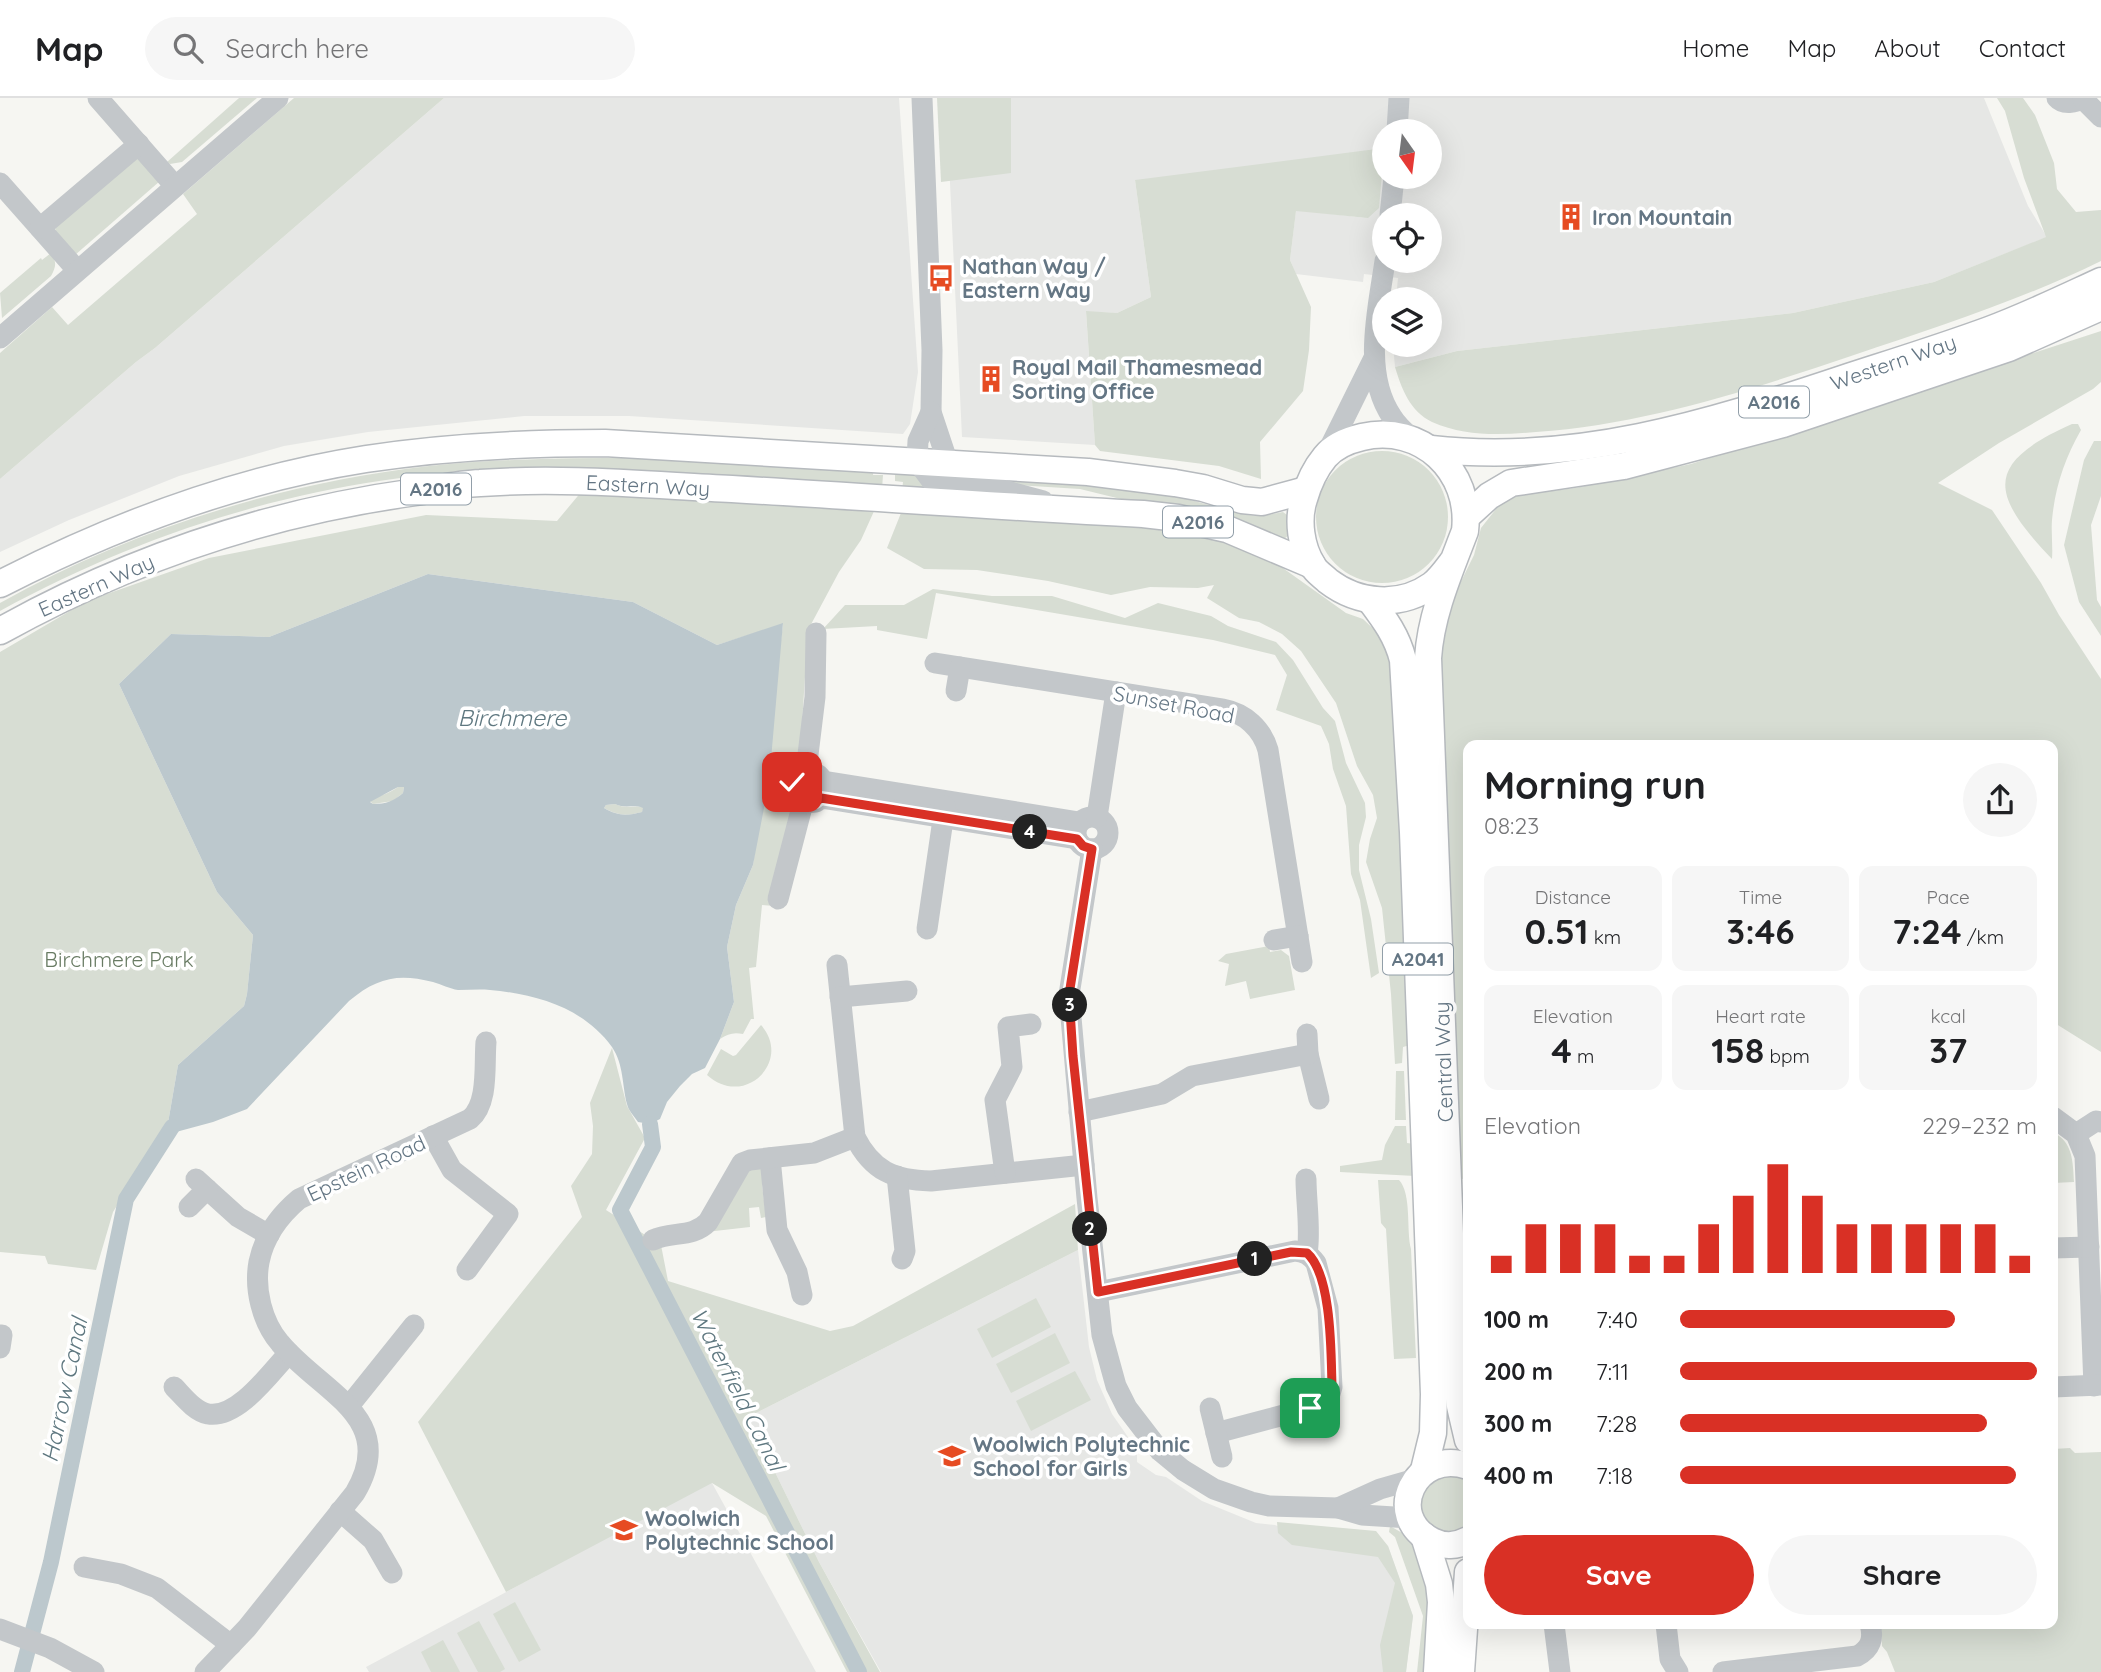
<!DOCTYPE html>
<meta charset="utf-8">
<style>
body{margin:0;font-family:Quicksand,sans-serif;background:#f6f6f6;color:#202124;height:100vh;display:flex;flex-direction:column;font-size:26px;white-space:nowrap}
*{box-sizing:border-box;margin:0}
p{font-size:23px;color:#757577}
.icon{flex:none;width:38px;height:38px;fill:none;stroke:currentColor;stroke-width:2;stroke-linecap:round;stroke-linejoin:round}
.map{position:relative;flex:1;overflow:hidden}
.panel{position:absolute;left:1463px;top:642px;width:595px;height:889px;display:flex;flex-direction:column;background:#fff;border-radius:14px;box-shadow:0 7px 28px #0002}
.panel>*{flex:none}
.needle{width:46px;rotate:166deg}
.controls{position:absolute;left:1372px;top:21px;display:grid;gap:14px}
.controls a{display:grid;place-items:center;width:70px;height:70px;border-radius:50%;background:#fff;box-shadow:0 7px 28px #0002;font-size:35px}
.pin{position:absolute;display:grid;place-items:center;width:60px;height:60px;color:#fff;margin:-30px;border-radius:14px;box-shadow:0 4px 10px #0006}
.km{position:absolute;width:35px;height:35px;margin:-18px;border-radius:50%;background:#222;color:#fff;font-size:19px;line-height:35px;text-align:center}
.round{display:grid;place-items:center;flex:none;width:74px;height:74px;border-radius:37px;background:#f6f6f6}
.overview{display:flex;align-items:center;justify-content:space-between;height:119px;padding:0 21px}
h1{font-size:38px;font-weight:700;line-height:52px}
.figures{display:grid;grid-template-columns:repeat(3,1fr);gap:10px;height:119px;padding:7px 21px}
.figures div{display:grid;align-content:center;border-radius:14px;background:#f6f6f6;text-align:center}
.figures b{font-size:35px;font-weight:700}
.figures small{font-size:19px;font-weight:400}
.figures p{font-size:19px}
.chart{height:196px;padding:14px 21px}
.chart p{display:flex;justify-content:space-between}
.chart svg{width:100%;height:126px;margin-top:7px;stroke:#d93025;stroke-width:6}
.cta{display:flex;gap:14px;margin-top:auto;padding:14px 21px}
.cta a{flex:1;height:80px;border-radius:42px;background:#d93025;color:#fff;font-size:28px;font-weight:700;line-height:80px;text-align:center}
.cta a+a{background:#f6f6f6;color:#202124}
ul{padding:0 21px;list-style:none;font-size:23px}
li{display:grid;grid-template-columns:112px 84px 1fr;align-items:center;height:52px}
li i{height:18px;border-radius:9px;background:#d93025}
header{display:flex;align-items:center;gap:42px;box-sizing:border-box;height:98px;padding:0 35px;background:#fff;border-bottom:2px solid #e0e0e0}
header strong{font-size:33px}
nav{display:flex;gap:38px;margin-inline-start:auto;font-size:24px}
.search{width:490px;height:63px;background:#f6f6f6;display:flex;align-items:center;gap:18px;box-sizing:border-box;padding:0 24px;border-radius:38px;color:#757577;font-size:26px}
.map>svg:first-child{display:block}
</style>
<header>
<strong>Map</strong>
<div class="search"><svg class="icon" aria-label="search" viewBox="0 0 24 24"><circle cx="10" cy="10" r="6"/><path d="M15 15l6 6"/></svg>Search here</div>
<nav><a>Home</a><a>Map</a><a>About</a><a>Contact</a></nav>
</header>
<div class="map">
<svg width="2101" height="1574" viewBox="0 0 2101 1574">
<rect width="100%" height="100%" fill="#f6f6f2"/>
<!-- built -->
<g fill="#e6e7e5" fill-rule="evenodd">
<path d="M444 0H899L918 274 910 326 903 336 629 318H524L368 334 284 348 179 378 69 422 0 454V381L136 264 155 250Z"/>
<path d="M946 0H1984L2028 108 2047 139 1934 184 1793 215 1457 253 1395 269 1393 247H1430V201H1396L1398 180 1364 176 1363 184 1296 176 1290 162 1296 112 1367 120 1135 82 1151 199 1117 215 1086 214 1095 347 962 339ZM1384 33H1430V79H1384ZM1384 117H1430V163H1384Z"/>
<path d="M1078 1152 1089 1249 1097 1282 1112 1316 1137 1352V1364L1156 1377 1166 1379 1202 1403 1256 1425 1275 1427 1296 1435 1388 1448 1413 1518 1406 1574H881L819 1464 748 1319Z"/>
<path d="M468 1351 712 1385 816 1574H369L366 1569 536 1478Z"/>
</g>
<!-- green -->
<g fill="#d7ddd3">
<path d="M239 0H257L182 64 170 66 167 64Z"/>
<path d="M294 0H444L155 250 136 264 0 381V255L52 209 68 227 197 116 183 96Z"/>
<path d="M937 0H1011V75L941 84Z"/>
<path d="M1997 0H2023L2035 17 2054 65 2057 91 2076 114 2101 112V163C2021 202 1938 229 1854 257 1750 292 1646 326 1536 334 1501 337 1466 339 1432 324 1410 313 1402 292 1395 269L1457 253 1793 215 1934 184 2046 139 2024 80 2005 13Z"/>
<path d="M1384 50 1379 110 1368 120 1296 113 1290 162 1311 209 1309 252 1303 293 1260 344 1261 381 1219 368 1100 353 1095 347 1086 213 1117 215 1151 199 1135 82Z"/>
<path d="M137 59 160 83 75 157 56 139 55 126Z"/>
<path d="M51 155C57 164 56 169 51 178L2 220 0 195 41 160 42 162Z"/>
<path d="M2101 233V284L2093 291 1999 345 1938 385 1992 412 2041 485 2059 517 2101 581V954L2053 924V648H1468V1079L1459 1082 1436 572 1446 514 1474 457 1481 430 1500 406 1519 397 1575 390 1691 366Z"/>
<path d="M2072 326H2078L2081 332C2065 360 2055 389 2052 422 2051 435 2053 448 2052 461 1991 397 1982 366 2072 326Z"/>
<path d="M2094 343H2101V398L2091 427 2097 502 2101 509V538L2079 504 2064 447 2084 362Z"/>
<circle cx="1382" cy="419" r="66"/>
<path d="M684 360 874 369 873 377H883L882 391 526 371C342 373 162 424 0 513V505C131 432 280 385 429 368 514 359 599 360 684 360Z"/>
<path d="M895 370 913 371 930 394 902 393 903 384 895 383Z"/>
<path d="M936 373 1149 391 1247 417 1262 418 1283 414 1287 417 1289 437 1284 441 1080 391 950 383Z"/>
<path d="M582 393 875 411 861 442 839 474 808 532 800 657 782 671 775 686 780 705 791 715 774 808 762 807 756 869 749 870 754 921H751L743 936C733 934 728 936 720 941L734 904 727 849 736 807 753 767 783 526 717 547 633 504 428 476 269 539 171 536 119 586 217 794 253 837 247 896 244 908 178 967 168 1025 113 1114 96 1172 48 1166 45 1158 0 1154V554L87 503 209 460 426 417 557 423Z"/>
<path d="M901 415 1138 428 1239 447 1280 468 1346 515 1363 521 1384 541 1391 561 1397 620 1410 947 1403 949 1402 965 1395 966 1391 896 1382 810 1366 764 1370 741 1377 720 1373 697 1357 668 1336 605 1301 553 1282 536 1259 524 1239 520 1207 500 1214 487 1198 490 1150 489 1111 497 1048 483 977 472 924 471 887 450Z"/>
<path d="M933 491 992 498H1052L1125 520 1158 505 1211 518 1228 528 1276 544 1293 562 1323 610 1335 623 1346 665 1365 705 1366 719 1359 747V772L1371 821 1379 875 1371 880 1360 802 1351 776 1346 708 1333 671 1329 646 1321 628 1276 612 1287 577 1275 557 1213 542 936 495 927 541 877 532V528L823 531 845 507H904Z"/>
<path d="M398 689H404L403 695 393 703 373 706 370 703C379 697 389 696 398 689Z"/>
<path d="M615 706C625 711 633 707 644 709L642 714C627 718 619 718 604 710L606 707Z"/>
<path d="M1269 848 1270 854 1281 852 1289 858 1295 892 1250 901 1246 883 1225 888 1229 866 1218 863 1226 856Z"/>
<path d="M761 927C793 963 744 1011 707 977L721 951 733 958 736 957Z"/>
<path d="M612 950 627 1008 645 1040 606 1112 661 1147 668 1183 830 1233 853 1228 1075 1106 1078 1152 748 1319 819 1464 880 1574H847L766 1418 712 1385 506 1494 418 1324 582 1119 571 1088 592 1056 593 1028 590 1005Z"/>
<path d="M1396 973H1404L1406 1022H1395Z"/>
<path d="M1395 1028H1406L1407 1045 1414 1046 1415 1078 1340 1074V1068L1382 1062 1385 1047Z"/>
<path d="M2054 1035C2073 1044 2073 1065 2074 1084L2053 1085Z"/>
<path d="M759 1069 763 1073 764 1086 762 1087 766 1119 761 1120 759 1109 749 1110 750 1129 706 1134 741 1075Z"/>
<path d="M1378 1082H1399C1412 1096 1406 1132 1411 1151L1416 1260 1394 1261 1386 1131 1381 1125Z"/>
<path d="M1036 1200 1051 1229 992 1260 977 1231Z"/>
<path d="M1055 1235 1070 1265 1011 1295 996 1266Z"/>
<path d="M1075 1273 1091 1302 1031 1333 1016 1303Z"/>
<path d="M2070 1350 2075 1355 2101 1354V1574H1895L1887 1554 1882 1548 1881 1526H2053V1351Z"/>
<path d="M1441 1375 1468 1379V1431C1451 1438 1426 1436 1421 1414 1420 1408 1421 1401 1420 1396Z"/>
<path d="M1277 1424 1376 1433 1388 1448 1413 1518 1406 1574H1383L1380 1547 1395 1485 1378 1459 1292 1447 1278 1435Z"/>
<path d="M1390 1428 1404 1436 1416 1450 1428 1476 1429 1574H1417L1423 1518 1395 1439 1389 1434Z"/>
<path d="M515 1504 541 1552 519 1564 493 1516Z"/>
<path d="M479 1523 505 1571 500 1574H478L457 1535Z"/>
<path d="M443 1542 460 1574H431L421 1554Z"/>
</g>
<!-- water -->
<path fill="#bcc8cd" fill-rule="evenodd" d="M428 476 633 504 717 547 783 525 769 684 753 767 736 807 727 849 734 904 720 941 705 970 692 976 680 988 667 1004 660 1021 650 1026 638 1024C634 1018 628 1012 627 1006 622 987 624 967 612 949 584 910 536 896 490 892 480 891 469 892 458 892 450 891 441 886 433 884 397 875 377 880 349 903L247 1011 213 1024 176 1034 168 1025 178 967 244 908 247 896 253 837 217 794 119 586 171 536 269 539ZM398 689H404L403 695C394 703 386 706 373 706L370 704ZM615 706C625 711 634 706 643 710L642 714C627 718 618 718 604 710L606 707Z"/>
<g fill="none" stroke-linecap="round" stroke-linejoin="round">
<!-- canal -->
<g stroke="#bcc8cd" stroke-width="16">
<path d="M650 1026 653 1049 620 1112 859 1574"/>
<path d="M22 1574 51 1464 126 1101 172 1029"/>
</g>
<defs>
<g id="major">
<path d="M1431 351C1575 367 1707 326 1842 281 1891 265 1940 250 1989 232 2027 218 2064 200 2101 183"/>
<path d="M1466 419 1489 398 1511 385 1624 368 1783 326 2009 250 2101 209"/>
<path d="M1453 463C1447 471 1440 481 1432 487 1400 510 1358 506 1328 483 1323 478 1316 474 1313 468 1301 450 1297 422 1304 401 1308 387 1315 371 1325 359 1334 348 1349 342 1362 339 1421 325 1472 373 1465 433 1449 475 1431 516 1428 560L1455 1266 1460 1308 1468 1342"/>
<path d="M0 486C115 427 238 381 366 361 445 349 525 345 605 345L1088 374 1175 385 1203 390 1242 402 1262 404 1306 392"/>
<path d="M1370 502C1385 522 1397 538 1403 562L1413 734 1434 1296 1433 1335 1424 1372"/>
<path d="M0 533C129 461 270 414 416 394 437 391 458 386 480 385 564 379 648 387 732 391 869 399 1006 409 1143 416L1178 420 1227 431 1312 467"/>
<path d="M1468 1368C1415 1350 1383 1418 1432 1443 1444 1449 1457 1448 1468 1442"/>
<path d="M1424 1438 1439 1486 1441 1504 1437 1574"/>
<path d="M1461 1574 1468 1474"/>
</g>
</defs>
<!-- major casing -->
<use href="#major" stroke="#b6babe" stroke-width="29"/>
<!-- minor -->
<g stroke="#c3c7ca" stroke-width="21">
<path d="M98 0 175 88"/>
<path d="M922 0 932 252 931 314 948 365"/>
<path d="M2057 0C2063 7 2076 5 2083 0"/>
<path d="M2083 1 2101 19"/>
<path d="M1397 33 1399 0"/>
<path d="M0 85 77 172"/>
<path d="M1390 117 1394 79"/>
<path d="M40 130 139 46"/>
<path d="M1385 163C1378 212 1362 275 1392 319 1398 329 1407 336 1415 343"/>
<path d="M0 240 278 0"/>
<path d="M931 314 918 343 917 363 931 382 939 386 999 391 1043 403"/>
<path d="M1326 357 1374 260"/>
<path d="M935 565 1223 611C1245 615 1262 631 1268 652L1302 864"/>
<path d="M956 593 960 569"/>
<path d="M806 673 815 599 816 535"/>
<path d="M823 683 1079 724"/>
<path d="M821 700C828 686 822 674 806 673L795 679C789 690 791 699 803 705L816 704 821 700 1077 741"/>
<circle cx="1092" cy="735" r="16"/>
<path d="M1097 719 1116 594"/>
<path d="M1092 751 1069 897 1087 1100 1102 1237 1116 1288 1127 1310 1160 1353 1183 1372 1214 1391 1251 1404 1269 1408 1338 1410 1362 1417 1410 1420"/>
<path d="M778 801 803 705"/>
<path d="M927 831 945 708"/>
<path d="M1274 842 1298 838"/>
<path d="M837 867 855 1039C872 1073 894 1082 931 1083L1084 1067"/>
<path d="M840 899 907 893"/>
<path d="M1308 956 1319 1001"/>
<path d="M1079 1014 1162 996 1192 978 1308 956 1307 936"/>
<path d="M2053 1019 2076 1036 2085 1058 2094 1288"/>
<path d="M2076 1036 2096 1023 2101 1024"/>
<path d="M433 1038 452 1072 508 1116 467 1172"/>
<path d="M770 1060 777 1132 797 1174 802 1197"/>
<path d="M1005 1075 995 1002 1012 969 1008 929 1031 926"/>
<path d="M897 1078 905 1153 902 1161"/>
<path d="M1306 1081C1306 1103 1311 1134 1307 1155"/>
<path d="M207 1091 238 1119 269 1137"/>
<path d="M189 1109 207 1091 196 1081"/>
<path d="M653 1142C671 1133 693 1140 708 1124L742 1065 750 1062 814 1055 855 1039"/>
<path d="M2053 1150 2089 1149"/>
<path d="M1098 1194 1295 1153C1305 1154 1310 1157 1316 1165L1328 1210 1332 1289 1329 1299 1318 1308 1216 1335"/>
<path d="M0 1237H2L0 1250"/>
<path d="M174 1289C183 1298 194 1313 208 1316 238 1321 271 1274 289 1255"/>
<path d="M2053 1289 2101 1287"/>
<path d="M349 1308 414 1227"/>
<path d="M1210 1310 1222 1359"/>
<path d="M1338 1410 1380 1391 1415 1381"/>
<path d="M340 1413 373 1442 392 1475"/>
<path d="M84 1469 121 1476 157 1490 231 1547"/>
<path d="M1554 1526 1560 1574"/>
<path d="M1666 1526 1670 1561 1678 1574"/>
<path d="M0 1531 50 1550 94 1574"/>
<path d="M205 1574 247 1530 355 1395C400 1319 320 1294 280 1245 262 1224 254 1191 259 1164 264 1139 280 1117 299 1101L470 1021C489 1005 484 967 486 944"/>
<path d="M1723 1574 1857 1558C1871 1551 1874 1540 1870 1526"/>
</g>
<!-- major -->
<use href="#major" stroke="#fff" stroke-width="26"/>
</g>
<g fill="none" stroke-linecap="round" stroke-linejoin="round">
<defs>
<path id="route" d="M792 684 793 697 803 705 816 704 821 700 1077 741 1083 748 1092 751 1069 897 1073 958 1098 1194 1291 1154 1307 1155C1332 1177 1331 1256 1332 1289 1330 1301 1322 1306 1310 1310"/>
</defs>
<!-- route casing -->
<use href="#route" stroke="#fff" stroke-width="14"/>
<!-- route -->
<use href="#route" stroke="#d93025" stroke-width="9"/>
</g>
<!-- icons -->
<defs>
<symbol id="building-bare" viewBox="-9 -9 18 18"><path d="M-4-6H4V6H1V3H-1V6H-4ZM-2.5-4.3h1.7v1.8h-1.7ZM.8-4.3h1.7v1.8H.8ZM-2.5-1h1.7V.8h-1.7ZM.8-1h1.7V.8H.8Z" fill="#e64b22" stroke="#fff" stroke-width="2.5" paint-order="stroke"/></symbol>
<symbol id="bus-bare" viewBox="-9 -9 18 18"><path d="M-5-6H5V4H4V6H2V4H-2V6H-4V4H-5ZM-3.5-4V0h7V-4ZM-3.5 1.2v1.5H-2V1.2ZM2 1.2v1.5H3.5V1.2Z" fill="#e64b22" stroke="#fff" stroke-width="2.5" paint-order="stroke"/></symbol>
<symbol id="school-bare" viewBox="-9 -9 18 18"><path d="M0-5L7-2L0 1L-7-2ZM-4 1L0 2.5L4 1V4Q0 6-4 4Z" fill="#e64b22" stroke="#fff" stroke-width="2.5" paint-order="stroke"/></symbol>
</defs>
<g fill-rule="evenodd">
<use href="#building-bare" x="1552" y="100" width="38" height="38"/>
<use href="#bus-bare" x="922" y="161" width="38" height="38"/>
<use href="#building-bare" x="972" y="262" width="38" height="38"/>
<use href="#school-bare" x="933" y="1339" width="38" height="38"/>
<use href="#school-bare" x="605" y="1413" width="38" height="38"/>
</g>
<g text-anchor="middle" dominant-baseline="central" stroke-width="7" stroke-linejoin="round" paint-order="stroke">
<!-- shield labels -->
<g fill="#fff" stroke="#929fa9" stroke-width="2">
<rect x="1739" y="288.5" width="70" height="31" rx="5"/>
<rect x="401" y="375.5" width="70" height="31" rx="5"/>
<rect x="1163" y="408.5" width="70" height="31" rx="5"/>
<rect x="1383" y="845.5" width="70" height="31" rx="5"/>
</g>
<g font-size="19" font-weight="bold" fill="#647684">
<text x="1774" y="304">A2016</text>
<text x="436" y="391">A2016</text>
<text x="1198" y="424">A2016</text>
<text x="1418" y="861">A2041</text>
</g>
<!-- poi labels -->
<g font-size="21" font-weight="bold" fill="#647684" stroke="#fff" text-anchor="start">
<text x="1592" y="119">Iron Mountain</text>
<text x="962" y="168">Nathan Way /<tspan x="962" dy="24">Eastern Way</tspan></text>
<text x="1012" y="269">Royal Mail Thamesmead<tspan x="1012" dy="24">Sorting Office</tspan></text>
<text x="973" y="1346">Woolwich Polytechnic<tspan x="973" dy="24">School for Girls</tspan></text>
<text x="645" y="1420">Woolwich<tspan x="645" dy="24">Polytechnic School</tspan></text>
</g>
<!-- street labels -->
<g font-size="21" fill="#647684" stroke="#fff">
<text transform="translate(1893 264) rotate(-19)">Western Way</text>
<text transform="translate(648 387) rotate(3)">Eastern Way</text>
<text transform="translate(96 487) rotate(-24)">Eastern Way</text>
<text transform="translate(1174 606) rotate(11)">Sunset Road</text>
<text transform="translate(1443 964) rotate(-92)">Central Way</text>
<text transform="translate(366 1070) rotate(-25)">Epstein Road</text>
</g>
<!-- park labels -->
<g font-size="21" fill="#687b63" stroke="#fff">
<text x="119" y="861">Birchmere Park</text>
</g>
<!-- water labels -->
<g font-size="23" font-style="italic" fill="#5f7880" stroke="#fff">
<text x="512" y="619">Birchmere</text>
<text transform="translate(738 1291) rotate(63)">Waterfield Canal</text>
<text transform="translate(64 1292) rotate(-78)">Harrow Canal</text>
</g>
</g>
</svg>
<div class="controls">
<a><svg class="needle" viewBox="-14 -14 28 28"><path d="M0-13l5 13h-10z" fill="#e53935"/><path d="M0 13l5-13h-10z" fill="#757577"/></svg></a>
<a><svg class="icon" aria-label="locate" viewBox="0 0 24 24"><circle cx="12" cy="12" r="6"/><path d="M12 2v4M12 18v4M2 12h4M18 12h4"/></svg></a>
<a><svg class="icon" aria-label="layers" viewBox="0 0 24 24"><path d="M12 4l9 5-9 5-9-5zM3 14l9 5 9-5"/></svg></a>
</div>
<div class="pin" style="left:1310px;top:1310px;background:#1e9e55"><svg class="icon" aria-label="arrive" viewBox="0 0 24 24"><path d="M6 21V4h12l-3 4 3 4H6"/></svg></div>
<div class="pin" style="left:792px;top:684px;background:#d93025"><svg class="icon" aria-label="check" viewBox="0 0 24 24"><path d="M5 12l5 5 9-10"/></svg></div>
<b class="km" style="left:1255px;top:1161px">1</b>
<b class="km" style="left:1090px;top:1131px">2</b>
<b class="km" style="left:1070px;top:907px">3</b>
<b class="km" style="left:1030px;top:734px">4</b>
<section class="panel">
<div class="overview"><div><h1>Morning run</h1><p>08:23</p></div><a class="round"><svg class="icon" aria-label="share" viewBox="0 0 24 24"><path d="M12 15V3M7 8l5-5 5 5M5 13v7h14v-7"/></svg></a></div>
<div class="figures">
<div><p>Distance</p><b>0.51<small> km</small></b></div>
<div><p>Time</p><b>3:46</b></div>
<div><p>Pace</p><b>7:24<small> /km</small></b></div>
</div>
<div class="figures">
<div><p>Elevation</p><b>4<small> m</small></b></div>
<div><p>Heart rate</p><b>158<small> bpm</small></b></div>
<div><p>kcal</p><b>37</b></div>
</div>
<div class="chart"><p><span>Elevation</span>229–232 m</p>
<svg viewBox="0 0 160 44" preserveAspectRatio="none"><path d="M5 44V38M15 44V27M25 44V27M35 44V27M45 44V38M55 44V38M65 44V27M75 44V17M85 44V6M95 44V17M105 44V27M115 44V27M125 44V27M135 44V27M145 44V27M155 44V38"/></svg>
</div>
<ul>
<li><b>100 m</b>7:40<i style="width:77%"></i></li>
<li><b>200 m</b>7:11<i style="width:100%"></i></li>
<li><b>300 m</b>7:28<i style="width:86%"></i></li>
<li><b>400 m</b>7:18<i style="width:94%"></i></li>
</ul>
<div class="cta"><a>Save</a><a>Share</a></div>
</section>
</div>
